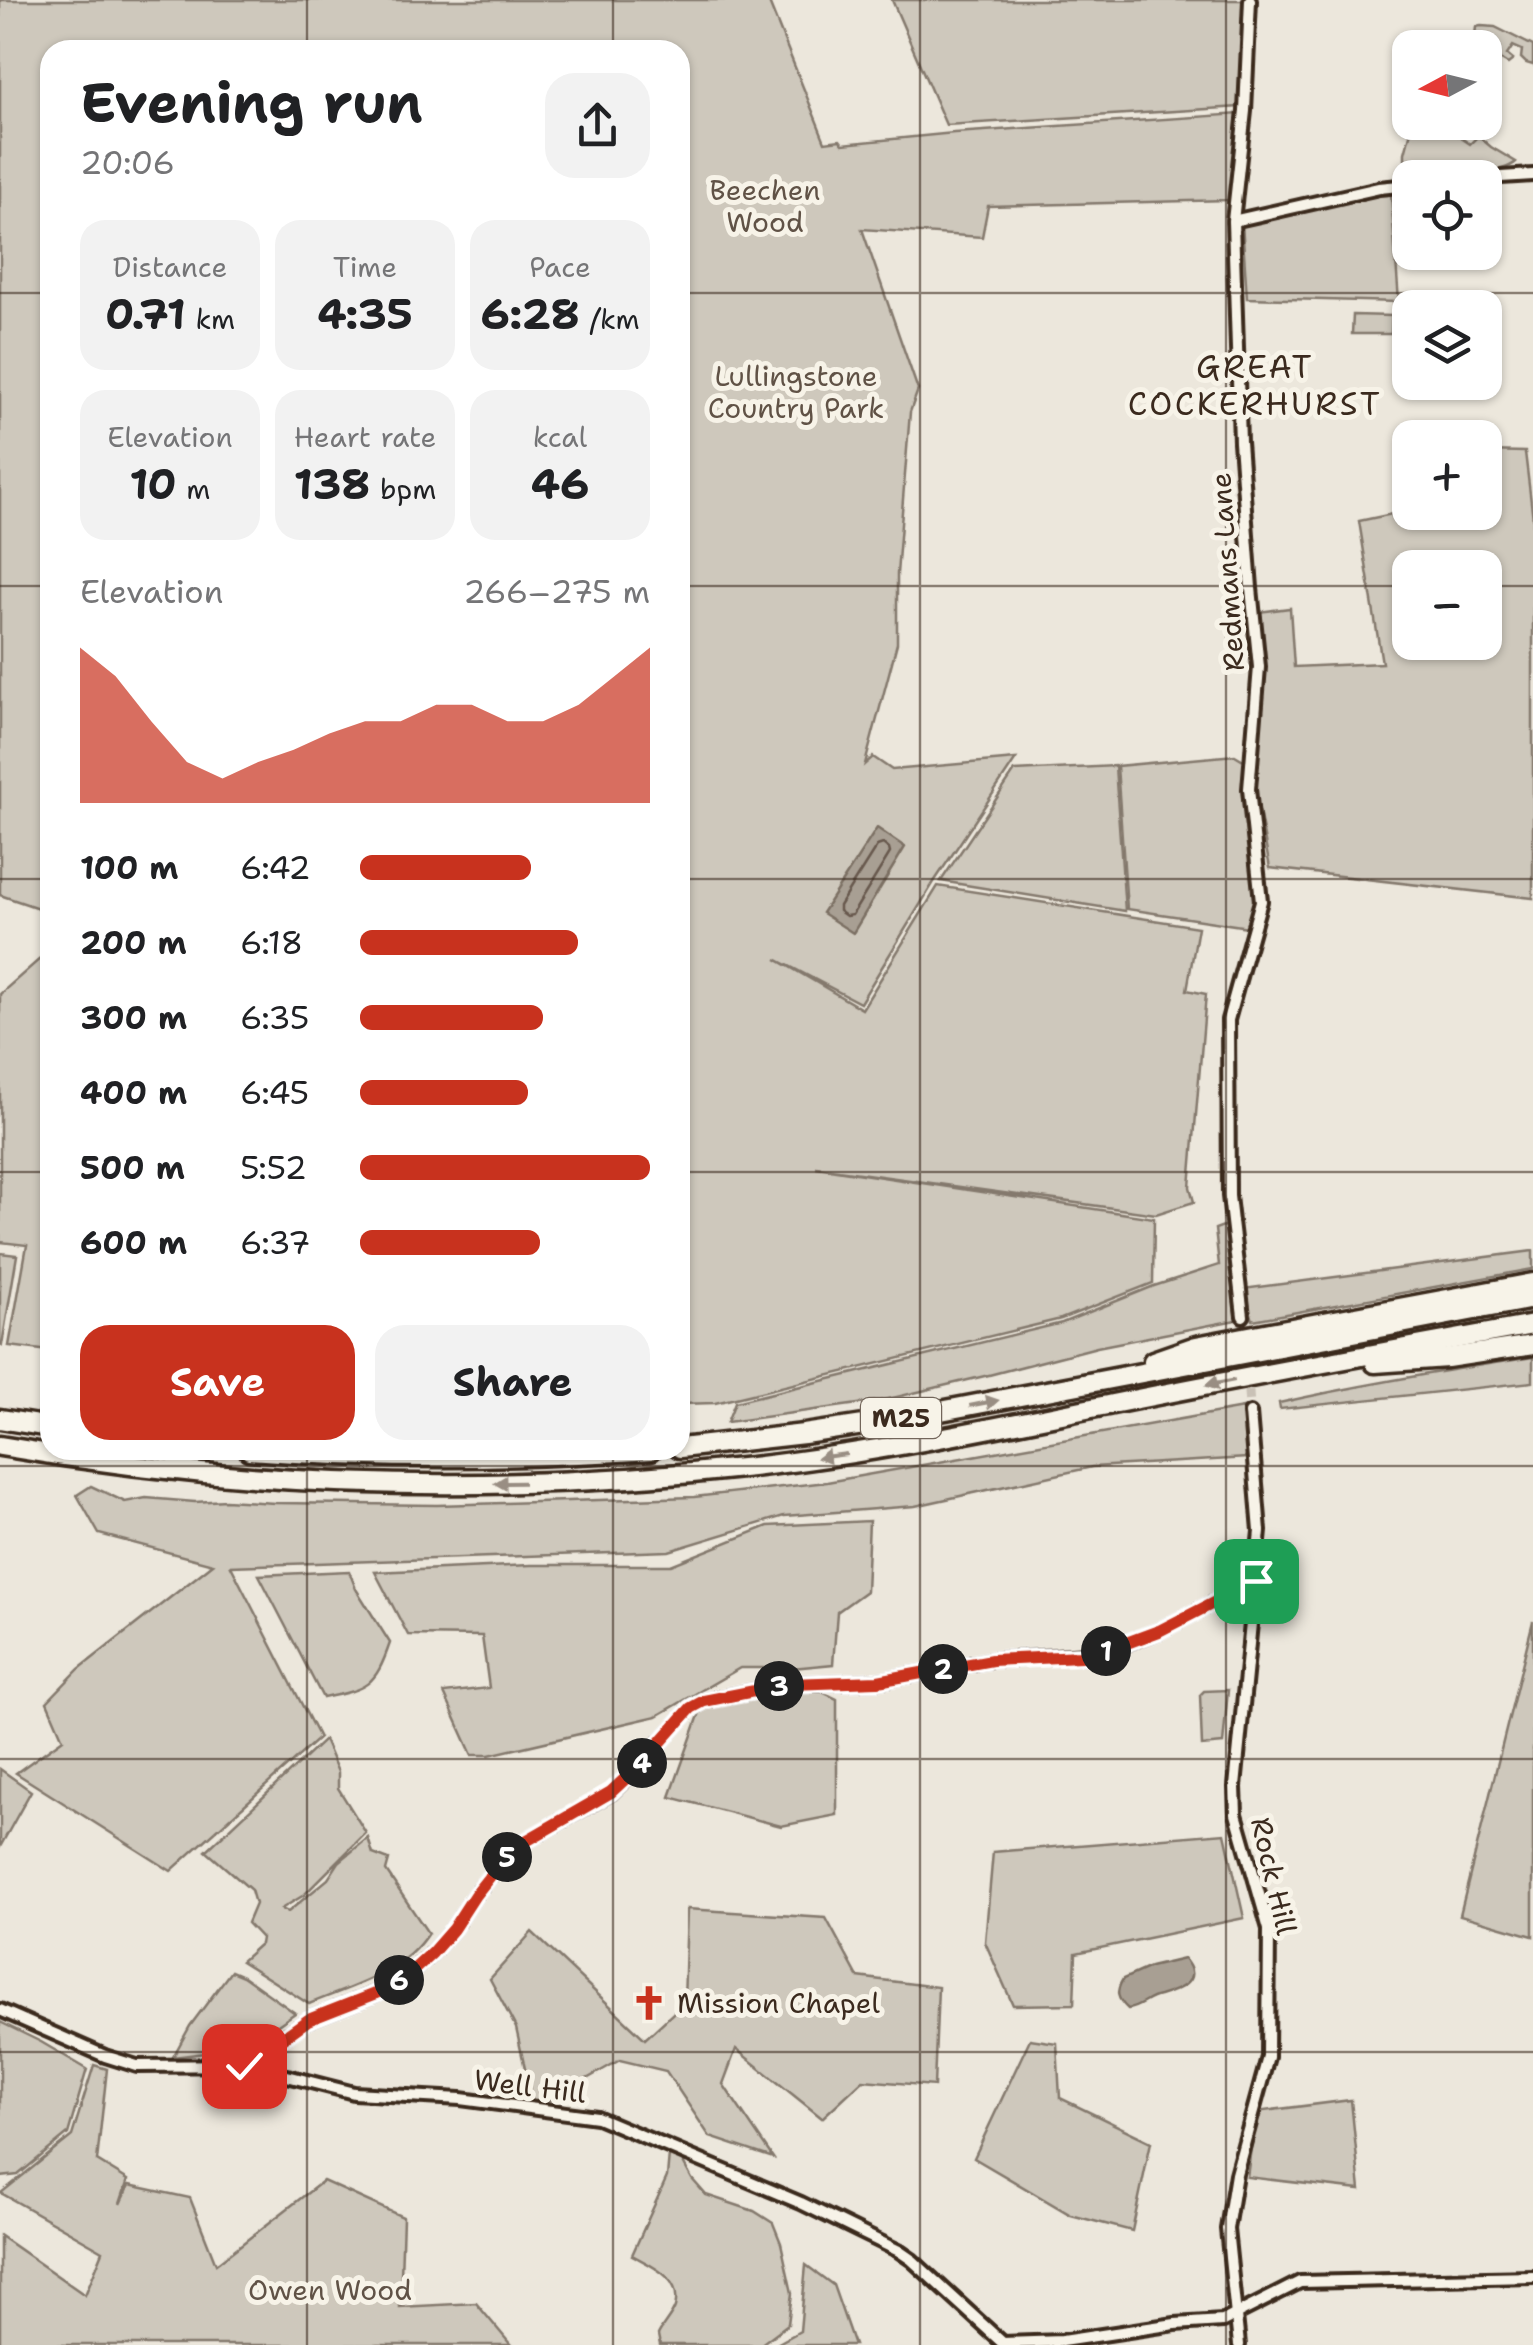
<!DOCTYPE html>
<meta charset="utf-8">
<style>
body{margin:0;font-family:"Shantell Sans",sans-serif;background:#f2f2f2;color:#202124;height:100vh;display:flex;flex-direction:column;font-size:38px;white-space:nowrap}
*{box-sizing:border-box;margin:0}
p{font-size:32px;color:#757577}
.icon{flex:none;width:55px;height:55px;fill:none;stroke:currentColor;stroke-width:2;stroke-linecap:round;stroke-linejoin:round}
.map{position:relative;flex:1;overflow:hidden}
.side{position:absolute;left:40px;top:40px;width:650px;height:1420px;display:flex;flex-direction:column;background:#fff;border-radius:30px;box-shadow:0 2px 8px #0004}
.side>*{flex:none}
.needle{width:65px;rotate:263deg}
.tools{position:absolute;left:1392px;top:30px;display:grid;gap:20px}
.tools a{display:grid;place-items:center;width:110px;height:110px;border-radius:20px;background:#fff;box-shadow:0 2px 8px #0004;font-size:50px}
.pin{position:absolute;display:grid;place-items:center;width:85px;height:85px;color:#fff;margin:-42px;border-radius:20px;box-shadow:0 5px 15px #0006}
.km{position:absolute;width:50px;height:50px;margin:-25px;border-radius:50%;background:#222;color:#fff;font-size:28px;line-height:50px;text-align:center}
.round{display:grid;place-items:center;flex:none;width:105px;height:105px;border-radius:30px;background:#f2f2f2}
.summary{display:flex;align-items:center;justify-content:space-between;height:170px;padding:0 40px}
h1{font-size:55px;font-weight:700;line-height:75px}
.metrics{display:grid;grid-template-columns:repeat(3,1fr);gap:15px;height:170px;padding:10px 40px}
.metrics div{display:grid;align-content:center;border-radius:25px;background:#f2f2f2;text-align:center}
.metrics b{font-size:42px;font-weight:700}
.metrics small{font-size:28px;font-weight:400}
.metrics p{font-size:28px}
.chart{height:280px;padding:20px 40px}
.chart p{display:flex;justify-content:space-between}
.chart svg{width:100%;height:180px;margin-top:10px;fill:#c8321e;opacity:.7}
.button{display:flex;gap:20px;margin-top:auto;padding:20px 40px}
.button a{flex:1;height:115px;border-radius:30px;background:#c8321e;color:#fff;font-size:40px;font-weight:700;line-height:115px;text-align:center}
.button a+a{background:#f2f2f2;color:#202124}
ul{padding:0 40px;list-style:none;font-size:32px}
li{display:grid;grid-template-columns:160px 120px 1fr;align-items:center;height:75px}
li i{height:25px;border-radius:12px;background:#c8321e}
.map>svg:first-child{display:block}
</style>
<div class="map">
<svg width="1533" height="2345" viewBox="0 0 1533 2345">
<rect width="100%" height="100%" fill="#ece7dc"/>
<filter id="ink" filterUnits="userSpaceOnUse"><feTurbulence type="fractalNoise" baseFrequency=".01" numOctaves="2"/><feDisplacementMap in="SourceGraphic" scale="20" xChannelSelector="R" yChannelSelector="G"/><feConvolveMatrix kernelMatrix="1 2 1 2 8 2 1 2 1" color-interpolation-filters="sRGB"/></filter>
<g filter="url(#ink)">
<!-- green -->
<g fill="#cec8bc" stroke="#84796d" stroke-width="2.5" fill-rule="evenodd">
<path d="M0 0H768L825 142 840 140 843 144 954 133 1240 114 1229 200 988 206 982 237 862 229 918 390 910 412 897 574V643L865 764 873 757 892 770 1016 759 934 882 860 1003 776 959 862 1009 938 886 1198 927 1187 990 1206 994 1190 1187 1194 1202 1156 1214 816 1167 1154 1218 1153 1283 1061 1319 715 1403 680 1404V50H50V912L0 895Z"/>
<path d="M892 0H1243L1240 107 946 125Z"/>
<path d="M1481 26 1495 27 1533 46V65L1526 63 1521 58 1522 50 1513 46 1507 55 1513 60 1508 64 1496 57V46L1492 51 1481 47 1475 35 1476 27Z"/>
<path d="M1413 123H1439L1470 144 1478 136 1491 147 1516 162C1501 177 1423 177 1399 179L1398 174 1405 173V153Z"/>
<path d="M1391 192 1399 302 1247 298 1242 222Z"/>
<path d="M1353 315 1392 316 1391 334H1352Z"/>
<path d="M1485 451 1525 452 1533 519V898L1270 868 1255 790 1266 668 1258 612 1290 608 1294 667 1382 663 1359 521 1397 513 1410 506V512H1485ZM1410 568H1485V642H1410Z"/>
<path d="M1235 755 1245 761 1242 794 1244 819 1256 901 1248 927 1127 909 1117 766Z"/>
<path d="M1115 766 1125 911 941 881 1015 771Z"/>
<path d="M50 950V1351L9 1346 27 1245 0 1242V994Z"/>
<path d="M1226 1225 1236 1320 1097 1347 989 1375 880 1401 727 1422 735 1402 1062 1323 1154 1286 1219 1265 1215 1229Z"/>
<path d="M1533 1251V1269L1253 1320 1243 1289Z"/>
<path d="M0 1253 17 1255 2 1345 0 1344Z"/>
<path d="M1533 1357V1382L1280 1409 1279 1403C1363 1384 1448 1370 1533 1357Z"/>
<path d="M1243 1408 1247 1458 1092 1467 915 1506 784 1516 669 1551 231 1566 319 1738 171 1871 16 1773 63 1739 47 1702 79 1669 213 1564 99 1534 77 1495 91 1486 125 1502 146 1498 195 1502 225 1500 275 1503 437 1505 694 1497 827 1482Z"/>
<path d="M869 1521 866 1591 837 1612 833 1664 792 1668H740L657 1716 489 1755H472L444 1693 489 1688 482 1636 408 1635 375 1572 531 1565H671L768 1526Z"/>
<path d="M349 1571 356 1589 390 1643C375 1687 367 1689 323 1698L259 1575Z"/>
<path d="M1533 1621V1936L1460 1915Z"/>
<path d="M806 1684 837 1699V1815L781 1826 670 1797 704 1701Z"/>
<path d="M1228 1690 1223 1744 1202 1746 1200 1695 1204 1691Z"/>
<path d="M324 1740 338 1772V1788L366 1833 304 1895 281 1909 288 1912 328 1879 339 1862 368 1838 373 1854 389 1860 386 1871 428 1933C402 1974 352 1986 309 2004L241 1961 260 1944 261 1938 247 1923 255 1904 251 1890 206 1851Z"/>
<path d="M0 1769 31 1791 0 1847Z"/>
<path d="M1225 1833 1244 1918 1076 1953 1074 2004 1013 2005 985 1942 993 1852Z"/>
<path d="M687 1909 826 1918 858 1977 938 1987 934 2086 863 2080 822 2118 736 2049 723 2084 773 2158 710 2137 666 2071 620 2060 534 2109 516 2028 490 1979 532 1932 645 2039 684 2003Z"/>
<path d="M231 1971 243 1976 295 2013 245 2048 173 2057 190 2026Z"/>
<path d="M0 2022 41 2042 87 2069 68 2134 18 2175 0 2177Z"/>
<path d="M1030 2039 1057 2043 1060 2098 1151 2142 1132 2231 1071 2215 974 2158Z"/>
<path d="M94 2065 107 2069 97 2161 128 2180 120 2204 129 2185 190 2198 216 2264 323 2181 403 2217 400 2307 476 2303 511 2345H0V2236L85 2295 103 2251 1 2193 72 2136Z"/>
<path d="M1351 2100 1360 2190 1247 2177 1256 2112Z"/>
<path d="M669 2155 681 2159 692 2179 706 2195 754 2211 773 2223 781 2243 792 2293 788 2324 760 2345H660L658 2335C662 2326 672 2316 675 2307 683 2278 652 2266 632 2255L667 2177Z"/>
<path d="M806 2265 833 2285 854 2345H775L800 2331Z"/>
</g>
<!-- water -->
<g fill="#a89f93" stroke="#7c7064" stroke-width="2.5">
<path d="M877 828 905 847 853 933 822 913Z"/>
<path d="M1184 1959C1205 1982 1176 1991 1159 1996 1147 1998 1141 2007 1128 2009 1117 1999 1115 1992 1123 1979L1150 1967Z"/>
</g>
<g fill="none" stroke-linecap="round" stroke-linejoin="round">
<!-- shore -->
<path stroke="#67594d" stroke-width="2.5" d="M883 844 889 849 890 853 852 915 846 916 839 911V906L877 846Z"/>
<!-- street-tunnel -->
<path stroke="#c9c1b6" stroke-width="10" stroke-dasharray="10 5" stroke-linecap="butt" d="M1243 1316 1250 1413"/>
<defs>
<g id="street">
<path d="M1485 178 1533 175"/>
<path d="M1233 221 1379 188 1410 185"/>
<path d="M1243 1316 1229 1196 1228 1020 1261 901 1249 789 1259 667 1251 588 1240 442 1233 221 1245 111 1250 0"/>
<path d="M0 2010 105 2056 137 2066 244 2065 354 2093 461 2099 597 2117 801 2203 899 2251 912 2260 1005 2345"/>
<path d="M244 2065 308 2020 377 1993 408 1975 432 1953 453 1929 475 1895 502 1861 526 1841 611 1793 642 1763 691 1708 704 1701 789 1684 878 1681 992 1660 1103 1653 1159 1631 1256 1581"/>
<path d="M1003 2343 1062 2341 1175 2324 1223 2321 1300 2282 1533 2277"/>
<path d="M1239 2345 1227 2229 1236 2174 1268 2057 1269 1929 1236 1814 1235 1787 1260 1531 1250 1413"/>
</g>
<g id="highway">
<path d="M1153 1361 1196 1346 1533 1283"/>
<path d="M1375 1363 1447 1358 1533 1345"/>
<path d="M0 1419 50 1427"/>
<path d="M0 1446C248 1489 502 1495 752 1467 873 1453 993 1428 1112 1404 1252 1376 1393 1350 1533 1325"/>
<path d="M680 1448 804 1434 877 1423 1533 1299"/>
<path d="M249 1450C383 1460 517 1459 651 1450"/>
</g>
</defs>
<!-- street casing -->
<use href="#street" stroke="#3b2a1e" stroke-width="18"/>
<!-- highway casing -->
<use href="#highway" stroke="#3b2a1e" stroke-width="25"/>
<!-- street -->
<use href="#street" stroke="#f7f3e8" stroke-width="10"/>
<!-- highway -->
<use href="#highway" stroke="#f7f3e8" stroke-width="18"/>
</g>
<!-- one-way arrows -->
<defs><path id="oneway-solid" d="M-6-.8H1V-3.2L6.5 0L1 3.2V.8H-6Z" transform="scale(2.5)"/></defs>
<g fill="#998e83">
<use href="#oneway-solid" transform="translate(1220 1383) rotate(169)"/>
<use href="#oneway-solid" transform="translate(984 1403) rotate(-11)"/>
<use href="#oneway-solid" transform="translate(832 1456) rotate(172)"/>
<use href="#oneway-solid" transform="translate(509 1483) rotate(179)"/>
</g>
</g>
<g fill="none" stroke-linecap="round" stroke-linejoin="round" filter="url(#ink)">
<defs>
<path id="route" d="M244 2066 308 2020 377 1993 408 1975 432 1953 453 1929 475 1895 502 1861 526 1841 611 1792 642 1763 691 1708 704 1701 790 1684 878 1681 992 1660 1081 1656 1102 1652 1159 1631 1256 1581"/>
</defs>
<!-- route casing -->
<use href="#route" stroke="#fff" stroke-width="20"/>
<!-- route -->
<use href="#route" stroke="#c8321e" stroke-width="12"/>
</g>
<!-- grid -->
<path fill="none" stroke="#3b2a1e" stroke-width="2.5" stroke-opacity="0.55" d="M307 0V50M613 0V50M920 0V2345M1226 0V2345M0 293H50M680 293H1533M0 586H50M680 586H1410M1485 586H1533M0 879H50M680 879H1533M0 1172H50M680 1172H1533M307 1450V2345M613 1450V2345M0 1466H1533M0 1759H1533M0 2052H1533"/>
<!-- icons -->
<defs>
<symbol id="church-bare" viewBox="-9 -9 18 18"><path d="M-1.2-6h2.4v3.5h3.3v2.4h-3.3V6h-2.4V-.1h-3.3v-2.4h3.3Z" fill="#c8321e" stroke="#f7f3e8" stroke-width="2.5" paint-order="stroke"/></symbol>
</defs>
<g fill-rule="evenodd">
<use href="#church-bare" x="624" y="1978" width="50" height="50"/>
</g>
<g text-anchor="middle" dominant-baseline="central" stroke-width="10" stroke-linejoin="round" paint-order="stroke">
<!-- shield labels -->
<rect fill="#f7f3e8" stroke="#73665b" stroke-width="2.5" x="861" y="1398" width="80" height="40" rx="8"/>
<g font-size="25" font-weight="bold" fill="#3b2a1e">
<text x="901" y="1418">M25</text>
</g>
<!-- park labels -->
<g font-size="28" fill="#605246" stroke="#f7f3e8">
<text x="765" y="190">Beechen<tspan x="765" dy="32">Wood</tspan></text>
<text x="796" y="376">Lullingstone<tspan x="796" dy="32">Country Park</tspan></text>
<text x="330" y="2290">Owen Wood</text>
</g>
<!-- street labels -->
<g font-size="28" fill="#3b2a1e" stroke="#f7f3e8">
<text transform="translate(1227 572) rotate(-94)">Redmans Lane</text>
<text transform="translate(1274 1876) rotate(77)">Rock Hill</text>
<text transform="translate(530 2086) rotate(7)">Well Hill</text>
</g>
<!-- poi labels -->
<g font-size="28" fill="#3b2a1e" stroke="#f7f3e8" text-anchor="start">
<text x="677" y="2003">Mission Chapel</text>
</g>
<!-- quarter labels -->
<g font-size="32" letter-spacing="2.5" fill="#3b2a1e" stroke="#f7f3e8">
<text x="1255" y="366">GREAT<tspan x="1255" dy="37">COCKERHURST</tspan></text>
</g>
</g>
</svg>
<div class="tools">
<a><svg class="needle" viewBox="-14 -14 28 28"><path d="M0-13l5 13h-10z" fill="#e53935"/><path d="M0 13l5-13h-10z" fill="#757577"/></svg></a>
<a><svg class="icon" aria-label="locate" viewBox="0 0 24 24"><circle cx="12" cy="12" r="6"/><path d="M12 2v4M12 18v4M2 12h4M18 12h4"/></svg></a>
<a><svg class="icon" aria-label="layers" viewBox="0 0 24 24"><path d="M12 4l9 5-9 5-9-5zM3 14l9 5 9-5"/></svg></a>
<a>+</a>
<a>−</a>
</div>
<div class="pin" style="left:1256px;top:1581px;background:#1e9e55"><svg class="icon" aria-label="arrive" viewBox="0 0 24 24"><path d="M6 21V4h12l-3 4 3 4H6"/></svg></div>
<div class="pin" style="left:244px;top:2066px;background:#d93025"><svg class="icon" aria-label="check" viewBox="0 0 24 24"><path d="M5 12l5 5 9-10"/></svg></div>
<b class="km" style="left:1106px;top:1651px">1</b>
<b class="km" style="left:943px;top:1669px">2</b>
<b class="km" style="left:779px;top:1686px">3</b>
<b class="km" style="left:642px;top:1763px">4</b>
<b class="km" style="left:507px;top:1857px">5</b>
<b class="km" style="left:399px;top:1980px">6</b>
<section class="side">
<div class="summary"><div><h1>Evening run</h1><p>20:06</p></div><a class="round"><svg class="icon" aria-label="share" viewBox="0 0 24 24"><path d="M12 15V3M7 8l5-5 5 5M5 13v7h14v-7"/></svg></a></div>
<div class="metrics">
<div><p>Distance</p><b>0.71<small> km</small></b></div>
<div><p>Time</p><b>4:35</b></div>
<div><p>Pace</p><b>6:28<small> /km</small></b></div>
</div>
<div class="metrics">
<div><p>Elevation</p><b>10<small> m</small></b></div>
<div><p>Heart rate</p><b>138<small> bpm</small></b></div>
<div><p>kcal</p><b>46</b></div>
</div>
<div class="chart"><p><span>Elevation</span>266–275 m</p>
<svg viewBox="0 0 160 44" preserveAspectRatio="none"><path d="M0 44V6L10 13L20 24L30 34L40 38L50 34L60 31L70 27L80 24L90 24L100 20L110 20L120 24L130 24L140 20L150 13L160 6V44z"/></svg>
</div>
<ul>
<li><b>100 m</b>6:42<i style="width:59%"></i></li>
<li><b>200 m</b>6:18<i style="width:75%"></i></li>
<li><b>300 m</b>6:35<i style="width:63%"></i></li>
<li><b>400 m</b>6:45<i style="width:58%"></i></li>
<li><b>500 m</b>5:52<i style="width:100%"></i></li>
<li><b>600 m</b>6:37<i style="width:62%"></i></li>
</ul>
<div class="button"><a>Save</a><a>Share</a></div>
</section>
</div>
